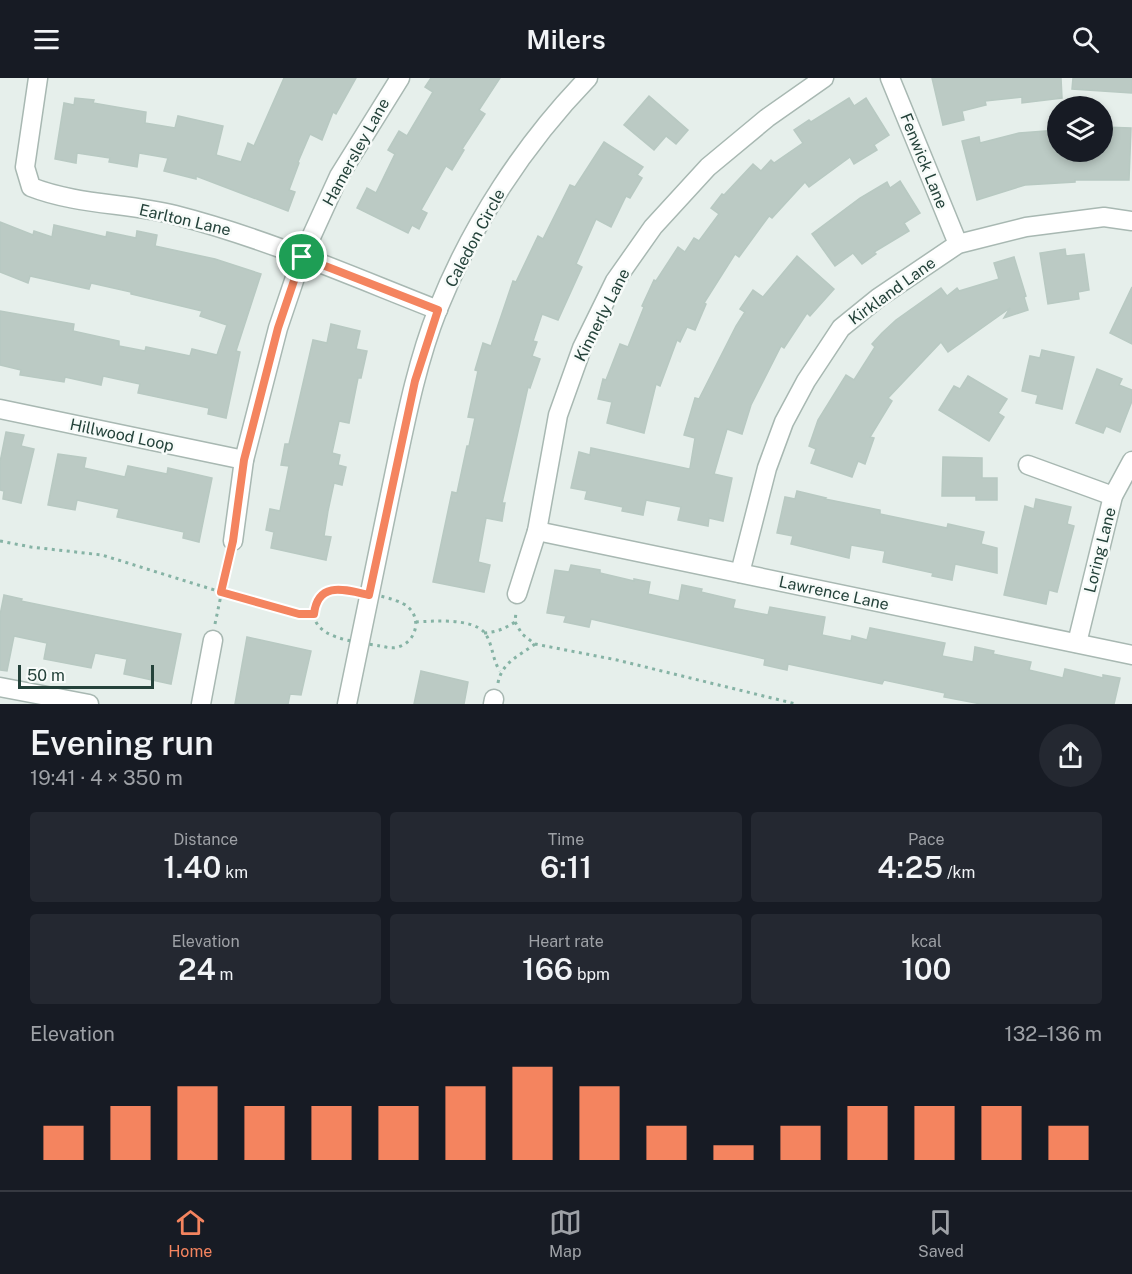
<!DOCTYPE html>
<meta charset="utf-8">
<style>
body{margin:0;font-family:"Public Sans",sans-serif;background:#242831;color:#f1f3f6;height:100vh;display:flex;flex-direction:column;font-size:22px;white-space:nowrap}
*{box-sizing:border-box;margin:0}
p{font-size:20px;color:#9ea1a6}
.icon{flex:none;width:33px;height:33px;fill:none;stroke:currentColor;stroke-width:2;stroke-linecap:round;stroke-linejoin:round}
.map{position:relative;height:626px;overflow:hidden}
.details{display:flex;flex-direction:column;background:#171b24;flex:1}
.details>*{flex:none}
.buttons{position:absolute;left:1047px;top:18px;display:grid;gap:12px}
.buttons a{display:grid;place-items:center;width:66px;height:66px;border-radius:50%;background:#171b24;box-shadow:0 3px 9px #0003;font-size:30px}
.scale{position:absolute;left:18px;bottom:15px;width:136px;box-sizing:border-box;padding-left:6px;border:3px solid #24423a;border-top:0;font-size:16px;line-height:21px;white-space:nowrap;color:#24423a;-webkit-text-stroke:4px #f7fbf9;paint-order:stroke}
.pin{position:absolute;display:grid;place-items:center;width:51px;height:51px;color:#fff;margin:-26px;border:3px solid #fff;border-radius:50%;box-shadow:0 2px 6px #0007}
.round{display:grid;place-items:center;flex:none;width:63px;height:63px;border-radius:32px;background:#242831}
.headline{display:flex;align-items:center;justify-content:space-between;height:102px;padding:0 30px}
h1{font-size:33px;font-weight:600;line-height:45px}
.figures{display:grid;grid-template-columns:repeat(3,1fr);gap:9px;height:102px;padding:6px 30px}
.figures div{display:grid;align-content:center;border-radius:6px;background:#242831;text-align:center}
.figures b{font-size:30px;font-weight:600}
.figures small{font-size:16px;font-weight:400}
.figures p{font-size:16px}
.chart{height:168px;padding:12px 30px}
.chart p{display:flex;justify-content:space-between}
.chart svg{width:100%;height:108px;margin-top:6px;stroke:#f4845f;stroke-width:6}
header{display:flex;justify-content:space-between;align-items:center;height:78px;padding:0 30px;background:#171b24;font-size:27px;font-weight:600}
.dock{display:flex;justify-content:space-around;align-items:center;height:84px;border-top:2px solid #363941;background:#171b24;font-size:16px;color:#9ea1a6}
.dock a{display:grid;justify-items:center;gap:3px}
.dock .current{color:#f4845f}
.map>svg:first-child{display:block}
</style>
<header><svg class="icon" aria-label="menu" viewBox="0 0 24 24"><path d="M4 6h16M4 12h16M4 18h16"/></svg>Milers<svg class="icon" aria-label="search" viewBox="0 0 24 24"><circle cx="10" cy="10" r="6"/><path d="M15 15l6 6"/></svg></header>
<div class="map">
<svg width="1132" height="626" viewBox="0 0 1132 626">
<rect width="100%" height="100%" fill="#e6efeb"/>
<!-- building -->
<g fill="#bbcac4" stroke="#b8c9c2" stroke-width="1.5">
<path d="M284 0H356L336 36 333 34 322 62 310 56 298 84 299 85 289 112 295 114 288 133 196 98V101L164 93 168 80 139 75 137 89 109 84 110 80 77 75 76 85 55 81 64 25 74 27 75 20 94 22 93 25 146 34 145 45 175 50 178 38 223 48 216 77 241 84 248 65 254 68Z"/>
<path d="M431 0H500L479 32 485 36 462 71 464 72 452 92 446 88 421 132 427 135 419 151 412 147 408 155 357 130 367 110 376 115 395 76 388 72 399 53 407 58 433 14 425 9Z"/>
<path d="M932 0H1061L1062 20 1022 25V19L985 23 986 27 962 33 964 42 943 47Z"/>
<path d="M1073 0H1132V15L1072 11Z"/>
<path d="M649 18 688 52 676 66 666 58 654 72 624 47Z"/>
<path d="M849 20 854 28 866 20 889 57 874 67 877 72 854 86 850 79 809 109 805 104 772 140 769 138 739 179 735 176 704 225 706 226 695 252 687 249 680 264 677 262 660 308 656 306 644 355 607 345 612 324 598 321 603 301 606 302 620 266 628 269 644 229 642 228 654 202 656 203 678 169 685 174 694 160 699 163 719 136 711 130 722 116 724 117 753 86 761 93 771 82 774 85 803 65 794 52 809 42 811 44Z"/>
<path d="M1102 49 1131 50 1129 102H1075V104L1025 107 977 122 962 63 979 59 980 65 1019 55 1058 52V74H1102Z"/>
<path d="M604 64 643 89 637 97 642 100 630 120 626 118 611 149 596 141 576 186 582 189 558 242 542 236 533 263 537 264 532 278 540 281 530 310 528 309 502 425H505L502 443 486 440 478 484 490 487 484 514 433 504 452 414 457 415 467 368H469L475 340 468 339 478 293 475 292 483 265 491 268 513 203 516 204 538 158 543 161 570 107 575 109Z"/>
<path d="M900 103 920 135 904 145 909 153 874 174 876 176 862 186 853 175 835 188 812 156 860 120 887 104 890 110Z"/>
<path d="M0 144 33 157 34 153 52 159 54 147 106 159 107 154 136 160 137 153 157 157 155 168 215 181 261 196 236 273 240 274 226 340 208 336 209 330 138 315 140 306 103 298 101 307 65 299 64 304 20 297 21 292 0 287V233L74 246 73 253 119 263V268L145 273 146 269 190 278 192 271 217 277 227 247 200 238 202 233 131 216V214L91 205 89 211 30 198 28 205 0 194Z"/>
<path d="M1065 171 1066 178 1084 176 1089 212 1078 214 1079 221 1048 226 1040 175Z"/>
<path d="M797 178 834 211 810 238 807 235 784 270 781 268 751 327 742 356 727 351 714 396 732 400 723 443 709 440 708 448 678 442 681 429 646 422 643 437 622 433 623 429 585 421 587 413 571 410 579 374 590 377 591 370 689 391 690 390 695 360 684 357 695 320 699 321 736 248 745 234 740 231 753 212 763 219Z"/>
<path d="M1014 179 1026 218 1024 219 1028 232 1004 240 1010 230 948 274 941 264 888 320 892 323 870 359 874 360 865 386 858 383 852 399 811 385 816 371 809 368 818 342 846 297 854 302 875 269 872 266 882 255 896 242 941 210 947 218 957 210 959 213 999 201 994 185Z"/>
<path d="M1132 209V266L1110 255Z"/>
<path d="M331 246 360 253 356 271 367 273 361 300H358L349 345 339 343 332 375 340 377 338 387 346 389 342 407 334 405 328 433 324 458 331 459 326 482 271 470 274 454 266 452 270 431 280 433 289 388 281 387 285 366H289L313 262 327 265Z"/>
<path d="M1042 272 1074 279 1062 331 1036 325 1038 317 1022 313 1030 278 1040 280Z"/>
<path d="M1097 291 1122 301 1119 307 1132 312V323L1120 354 1106 348 1103 355 1076 345Z"/>
<path d="M968 298 1007 321 998 335 1004 339 989 363 939 332 954 308 960 311Z"/>
<path d="M6 354 24 357 21 368 34 371 21 425 3 421 4 413 0 412V384Z"/>
<path d="M58 376 86 380 84 390 125 399 128 388 167 396 168 390 212 400 199 464 183 460 184 454 117 439 119 431 77 422 75 432 48 427Z"/>
<path d="M943 379 982 380V400H997V422H976V418H942Z"/>
<path d="M797 413 826 420 825 421 880 432V436L947 450 948 446 984 454 981 466 997 470V495L955 486 952 502 932 498 933 495 883 484 885 473 851 467 849 480 791 466 793 458 777 455 785 419 795 421Z"/>
<path d="M1036 421 1071 429 1067 446 1074 448 1057 514 1049 512 1046 526 1004 517 1025 428 1034 431Z"/>
<path d="M571 487 600 492V495L634 503V501L650 504 648 516 679 523 682 507 702 511 701 514 735 522 733 530 768 537 770 529 825 539 822 557 851 563 852 558 867 562 870 550 945 565 942 578 973 584 975 569 994 573 993 576 1031 584 1029 592 1063 600 1065 591 1103 600V597L1120 600 1114 626H981L944 619 945 615 884 602 882 606 788 586 787 592 764 587 765 581 591 541 589 549 564 544 566 538 547 535 555 492 569 494Z"/>
<path d="M4 517 22 521 21 523 181 556 171 606 124 596 127 581 95 575 91 590 44 581 47 565 14 558 7 593 0 592V537Z"/>
<path d="M247 559 311 573 301 617 290 616 288 626H235Z"/>
<path d="M421 593 468 604 464 626H414Z"/>
</g>
<g fill="none" stroke-linecap="round" stroke-linejoin="round">
<defs>
<g id="minor">
<path d="M38 0 25 89 31 109C77 127 128 125 175 137 265 160 351 198 438 232"/>
<path d="M890 0 958 166"/>
<path d="M0 331 244 382"/>
<path d="M1028 387 1113 418"/>
<path d="M537 453 1132 577"/>
<path d="M233 463 244 382 278 250 302 179 339 98 400 0"/>
<path d="M740 495 767 390 784 344 806 303 841 250 878 220 958 166 1026 149 1104 139 1132 143"/>
<path d="M517 516 537 453 558 337 582 270 615 203 653 149 708 89 767 40 824 0"/>
<path d="M1077 565 1113 418 1132 383"/>
<path d="M0 609 89 626"/>
<path d="M201 626 213 562"/>
<path d="M347 626C362 555 376 483 391 412 404 351 415 289 438 231 472 146 524 66 588 0"/>
<path d="M493 626 494 621"/>
</g>
</defs>
<!-- minor casing -->
<use href="#minor" stroke="#a8b8b2" stroke-width="21"/>
<!-- path -->
<g stroke="#86b3a5" stroke-width="3" stroke-dasharray="3 4.5" stroke-linecap="butt">
<path d="M0 463 31 469 102 477 269 529 299 536H314"/>
<path d="M337 511C353 512 397 519 408 529 422 541 416 564 398 569 392 571 386 569 380 568 359 564 304 561 316 527 320 518 327 513 337 511Z"/>
<path d="M416 544C433 543 471 540 484 554 493 565 492 582 500 593"/>
<path d="M515 544 522 556 535 566 617 582 796 626"/>
<path d="M215 546 229 479"/>
<path d="M484 555C497 554 504 551 515 544L516 534"/>
<path d="M498 605C502 584 519 578 535 566"/>
</g>
<!-- minor -->
<use href="#minor" stroke="#fff" stroke-width="18"/>
</g>
<g fill="none" stroke-linecap="round" stroke-linejoin="round">
<defs>
<path id="route" d="M302 179 438 232 415 303 369 517C346 512 318 502 314 536H299L221 514 233 463 244 382 278 250Z"/>
</defs>
<!-- route casing -->
<use href="#route" stroke="#fff" stroke-width="12"/>
<!-- route -->
<use href="#route" stroke="#f4845f" stroke-width="8"/>
</g>
<g text-anchor="middle" dominant-baseline="central" stroke-width="5" stroke-linejoin="round" paint-order="stroke">
<!-- street labels -->
<g font-size="16" fill="#24423a" stroke="#f7fbf9">
<text transform="translate(356 74) rotate(-61)">Hamersley Lane</text>
<text transform="translate(924 83) rotate(68)">Fenwick Lane</text>
<text transform="translate(185 142) rotate(13)">Earlton Lane</text>
<text transform="translate(475 160) rotate(-62)">Caledon Circle</text>
<text transform="translate(892 213) rotate(-36)">Kirkland Lane</text>
<text transform="translate(602 237) rotate(-63)">Kinnerly Lane</text>
<text transform="translate(122 357) rotate(12)">Hillwood Loop</text>
<text transform="translate(1100 472) rotate(-76)">Loring Lane</text>
<text transform="translate(834 515) rotate(12)">Lawrence Lane</text>
</g>
</g>
</svg>
<div class="buttons">
<a><svg class="icon" aria-label="layers" viewBox="0 0 24 24"><path d="M12 4l9 5-9 5-9-5zM3 14l9 5 9-5"/></svg></a>
</div>
<div class="scale">50 m</div>
<div class="pin" style="left:302px;top:179px;background:#1e9e55"><svg class="icon" aria-label="arrive" viewBox="0 0 24 24"><path d="M6 21V4h12l-3 4 3 4H6"/></svg></div>
</div>
<section class="details">
<div class="headline"><div><h1>Evening run</h1><p>19:41 · 4 × 350 m</p></div><a class="round"><svg class="icon" aria-label="share" viewBox="0 0 24 24"><path d="M12 15V3M7 8l5-5 5 5M5 13v7h14v-7"/></svg></a></div>
<div class="figures">
<div><p>Distance</p><b>1.40<small> km</small></b></div>
<div><p>Time</p><b>6:11</b></div>
<div><p>Pace</p><b>4:25<small> /km</small></b></div>
</div>
<div class="figures">
<div><p>Elevation</p><b>24<small> m</small></b></div>
<div><p>Heart rate</p><b>166<small> bpm</small></b></div>
<div><p>kcal</p><b>100</b></div>
</div>
<div class="chart"><p><span>Elevation</span>132–136 m</p>
<svg viewBox="0 0 160 44" preserveAspectRatio="none"><path d="M5 44V30M15 44V22M25 44V14M35 44V22M45 44V22M55 44V22M65 44V14M75 44V6M85 44V14M95 44V30M105 44V38M115 44V30M125 44V22M135 44V22M145 44V22M155 44V30"/></svg>
</div>
</section>
<nav class="dock">
<a class="current"><svg class="icon" aria-label="home" viewBox="0 0 24 24"><path d="M3 11l9-7 9 7M6 9v11h12V9"/></svg>Home</a>
<a><svg class="icon" aria-label="map" viewBox="0 0 24 24"><path d="M3 6l6-2 6 2 6-2v14l-6 2-6-2-6 2zM9 4v14M15 6v14"/></svg>Map</a>
<a><svg class="icon" aria-label="saved" viewBox="0 0 24 24"><path d="M7 4h10v16l-5-4-5 4z"/></svg>Saved</a>
</nav>
